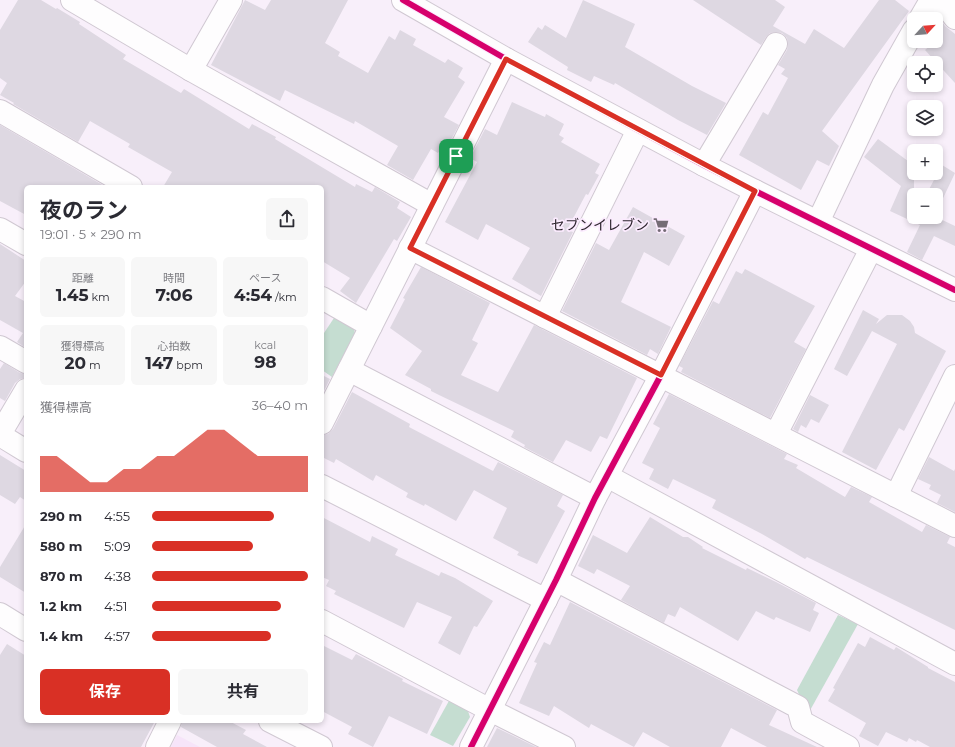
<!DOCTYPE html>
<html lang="ja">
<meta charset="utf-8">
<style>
body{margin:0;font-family:Montserrat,"Noto Sans JP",sans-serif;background:#f7f7f7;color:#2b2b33;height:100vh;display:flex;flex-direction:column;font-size:15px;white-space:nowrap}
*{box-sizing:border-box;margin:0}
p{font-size:13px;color:#7c7c81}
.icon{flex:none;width:22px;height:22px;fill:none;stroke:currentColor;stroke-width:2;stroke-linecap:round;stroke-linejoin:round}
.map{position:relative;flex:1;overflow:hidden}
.details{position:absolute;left:24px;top:185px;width:300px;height:538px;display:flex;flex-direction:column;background:#fff;border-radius:6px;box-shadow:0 2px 6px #0003}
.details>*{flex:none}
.needle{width:26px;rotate:64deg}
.controls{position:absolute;left:907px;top:12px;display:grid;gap:8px}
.controls a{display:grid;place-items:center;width:36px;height:36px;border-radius:6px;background:#fff;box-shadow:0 2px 6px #0003;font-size:20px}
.pin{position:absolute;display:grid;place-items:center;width:34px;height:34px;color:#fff;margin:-17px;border-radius:8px;box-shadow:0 2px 6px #0006}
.round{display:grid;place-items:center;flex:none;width:42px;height:42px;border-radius:6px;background:#f7f7f7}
.summary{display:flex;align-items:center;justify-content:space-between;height:68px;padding:0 16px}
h1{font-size:22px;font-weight:700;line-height:30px}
.stats{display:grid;grid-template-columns:repeat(3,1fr);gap:6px;height:68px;padding:4px 16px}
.stats div{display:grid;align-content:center;border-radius:6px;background:#f7f7f7;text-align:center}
.stats b{font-size:17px;font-weight:700}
.stats small{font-size:11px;font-weight:400}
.stats p{font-size:11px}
.chart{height:112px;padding:8px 16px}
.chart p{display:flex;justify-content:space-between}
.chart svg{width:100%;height:72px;margin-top:4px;fill:#d93025;opacity:.7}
.button{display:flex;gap:8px;margin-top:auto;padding:8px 16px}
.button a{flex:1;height:46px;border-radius:6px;background:#d93025;color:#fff;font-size:16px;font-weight:700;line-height:46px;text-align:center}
.button a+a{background:#f7f7f7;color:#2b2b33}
ul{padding:0 16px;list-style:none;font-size:13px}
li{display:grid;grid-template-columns:64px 48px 1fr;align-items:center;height:30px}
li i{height:10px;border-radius:5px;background:#d93025}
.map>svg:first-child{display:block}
</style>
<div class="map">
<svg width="955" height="747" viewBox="0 0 955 747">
<rect width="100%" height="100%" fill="#f8effa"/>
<!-- built -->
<path fill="#f6e4f9" d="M177 735 200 747H171Z"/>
<!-- green -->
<g fill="#c5ddd1">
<path d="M336 315 353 325 355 333 332 377 322 370V336Z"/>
<path d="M838 615 858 624 808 714 797 690Z"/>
<path d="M450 699 467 708 470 717 453 746 430 735Z"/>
</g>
<!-- building -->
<g fill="#ded8e2">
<path d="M18 0H41L56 9 57 8 80 22 79 24 126 55 123 59 181 93 184 89 249 129 252 124 276 137 275 139 355 187 356 184 372 192 375 187 400 202 397 208 411 217 397 241 394 239 356 303 340 291 350 278 322 261V187H163L172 172 128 147 130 144 90 121 78 142 13 104 14 103 0 95 7 83 0 78V30Z"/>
<path d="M245 0 265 10 271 0H348L325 43 340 52 338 56 368 73 389 36 395 40 400 30 416 39 413 45 445 63 448 59 463 68 458 77 465 82 444 117 459 125 447 147 443 145 438 153 431 149 413 180 387 165 398 146 355 121 354 124 285 90 280 101 211 65Z"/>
<path d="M583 0 635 24 625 47 692 86 726 103 707 135 678 120 615 83 614 85 594 76 591 82 567 70 568 67 528 42 538 27 542 30 545 25 566 38Z"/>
<path d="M693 0H775L785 7 773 26 805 44 814 29 844 48 879 0H895L909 11 822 131 839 146 829 166 817 160 801 190 739 155 763 112 768 115 788 78 781 74 785 69 778 65 787 50 788 44 787 38 782 33 776 32 770 33 766 37 761 45Z"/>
<path d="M939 17 945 26 955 34V83L925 50 931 45 928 41H936V19Z"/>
<path d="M512 102 545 117 546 114 564 124 559 135 564 138 561 142 600 164 595 173 599 175 588 195 586 194 567 230 573 232 541 296 512 279 530 248 486 224 478 240 445 222 477 162 470 158 485 129 497 135Z"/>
<path d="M0 125 106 187H26V215L0 201Z"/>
<path d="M878 139 912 164 914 160V218L915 217H936L955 226V246L934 236 922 260 907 252 920 225 890 211 901 186 864 157Z"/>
<path d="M942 165 955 173 936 213V195H926Z"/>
<path d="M633 207 685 236 669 266 644 252 621 302 671 327 658 354 650 349 647 355 562 311 596 243 609 250Z"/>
<path d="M0 244 26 261V281L15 296 26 302V348L17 342 23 333 0 320Z"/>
<path d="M421 267 490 303 472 340 478 343 461 375 498 392 534 325 637 378 607 439 600 436 591 452 566 440 553 462 524 447 525 445 511 437 514 431 439 395 431 391V389L405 375 422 351 390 328 405 299 403 298Z"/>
<path d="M745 269 815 306 794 342 806 349 770 418 681 372 683 368 679 366 713 301 719 304 736 271 742 274Z"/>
<path d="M863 310 879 319 876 324 887 315H902L910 321 914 327 915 333 946 351 904 431 899 428 876 470 842 452 897 344 872 331 847 376 834 369Z"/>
<path d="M4 363 20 373 26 374V378L20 379 15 383 5 401 0 398V369Z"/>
<path d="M322 375 330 379 322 395Z"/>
<path d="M352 392 410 424 409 427 493 471 498 462 563 495 557 506 565 511 537 564 517 555 519 552 493 538 507 508 474 490 456 521 425 504 424 506 406 497 408 493 376 475 373 481 336 459 334 463 322 457V435L328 434 333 429Z"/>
<path d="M669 394 787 454 784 459 798 465 796 468 845 497 851 487 872 497 869 502 922 532 926 525 950 537 947 543 955 547V630L807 557 805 559 762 534 712 508 716 500 673 479 668 489 649 479 654 469 642 463 660 428 653 424Z"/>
<path d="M810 395 829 405 819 423 811 419 806 428 801 425 798 432 793 429Z"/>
<path d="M0 455 26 471V501L20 497 15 504 0 495Z"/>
<path d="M929 457 954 471 955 469V512L937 503 941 495 929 489 931 485 918 479Z"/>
<path d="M322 517 370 542 372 536 398 549 395 555 439 576 441 572 455 578 493 601 477 627 474 626 460 655 438 643 452 617 417 602 404 628 334 594 336 591 326 586 329 580 322 577Z"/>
<path d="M650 517 683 537H688L703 547 702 548 746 570 747 568 776 582 816 603 813 610 819 613 810 632 776 617 774 620 756 611 738 641 680 607 675 617 668 614 664 623 621 600 630 586 597 569 594 574 578 566 593 535 627 553Z"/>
<path d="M26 524V593L0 577V567Z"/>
<path d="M570 602 777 710 769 725 817 747H767L731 728 721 747H670L643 732 634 747 591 724 589 728 554 706 549 716 519 703 537 663 534 662 544 642 550 645Z"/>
<path d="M870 637 894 650 896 647 928 667V668L955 682V747H930L917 740 916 742 909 738 907 742 886 732 878 746 859 736 866 723 828 701 835 689 833 688 858 643 865 647Z"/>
<path d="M7 644 26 656V721H155L141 747H0V655Z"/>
<path d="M322 645 352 660 356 654 403 679 402 681 443 701 427 734 389 716 373 747 348 734 352 727 322 711Z"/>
<path d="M182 721H229L246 730 243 734 267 747H217L181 727Z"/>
<path d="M497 728 536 747H487Z"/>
</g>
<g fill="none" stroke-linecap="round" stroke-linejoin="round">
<defs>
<g id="minor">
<path d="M72 0 191 70 432 205"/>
<path d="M941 0 955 18"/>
<path d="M920 19 931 0"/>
<path d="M191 70 231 0"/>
<path d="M0 111 131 187"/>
<path d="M704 165 776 44"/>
<path d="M818 222 883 85 914 30"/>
<path d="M0 229 26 244"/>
<path d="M410 248 955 526"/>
<path d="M322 298 371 326"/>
<path d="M545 317 638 130"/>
<path d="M0 347 26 362"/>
<path d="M349 370 595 498"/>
<path d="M322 423 506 59"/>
<path d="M0 434 26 390"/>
<path d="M776 434 871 249"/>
<path d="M0 435 26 451"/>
<path d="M607 476 955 664"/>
<path d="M322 486 546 600"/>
<path d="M896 496 955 376"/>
<path d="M556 580 798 707 802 722 848 747"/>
<path d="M0 614 26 630"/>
<path d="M322 621 490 710 564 747"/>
<path d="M270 721 321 747"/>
<path d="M157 747 170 721"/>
<path d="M471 747 556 580 595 498 661 375 755 191"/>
</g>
<path id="tertiary" d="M403 0 506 59 704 165 755 191 955 290"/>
</defs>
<!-- minor casing -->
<use href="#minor" stroke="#d0c8d2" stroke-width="24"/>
<!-- tertiary casing -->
<use href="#tertiary" stroke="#d0c8d2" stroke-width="24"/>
<!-- minor -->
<use href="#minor" stroke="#fefdfe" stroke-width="22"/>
<!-- tertiary -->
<use href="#tertiary" stroke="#fefdfe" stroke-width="22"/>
<defs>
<g id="cycleway">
<path d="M403 0 506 59 704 165 755 191 955 290"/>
<path d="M471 747 556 580 595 498 661 375 755 191"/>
</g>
</defs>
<!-- cycleway casing -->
<use href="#cycleway" stroke="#fbebfe" stroke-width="8"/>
<!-- cycleway -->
<use href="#cycleway" stroke="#d6006c" stroke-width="6"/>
</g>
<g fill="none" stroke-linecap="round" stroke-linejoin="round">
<defs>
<path id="route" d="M506 59 755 191 661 375 410 248Z"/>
</defs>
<!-- route casing -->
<use href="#route" stroke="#fff" stroke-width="8"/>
<!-- route -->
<use href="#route" stroke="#d93025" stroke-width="5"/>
</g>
<!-- icons -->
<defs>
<symbol id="supermarket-bare" viewBox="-9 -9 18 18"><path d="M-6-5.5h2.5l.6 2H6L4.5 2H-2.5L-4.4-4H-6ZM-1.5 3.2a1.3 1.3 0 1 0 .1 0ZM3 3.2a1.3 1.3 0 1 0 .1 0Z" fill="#746c75" stroke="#fbebfe" stroke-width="2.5" paint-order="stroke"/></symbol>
</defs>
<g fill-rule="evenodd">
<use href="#supermarket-bare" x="650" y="214" width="22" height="22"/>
</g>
<g text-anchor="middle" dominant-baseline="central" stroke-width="3.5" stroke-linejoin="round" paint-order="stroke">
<!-- poi labels -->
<g font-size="14" fill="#2d252e" stroke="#fbebfe" text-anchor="end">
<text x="649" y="225">セブンイレブン</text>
</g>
</g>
</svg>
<div class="controls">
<a><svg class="needle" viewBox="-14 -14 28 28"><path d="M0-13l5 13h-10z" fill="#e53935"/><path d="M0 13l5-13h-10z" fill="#7c7c81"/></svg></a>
<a><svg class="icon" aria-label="locate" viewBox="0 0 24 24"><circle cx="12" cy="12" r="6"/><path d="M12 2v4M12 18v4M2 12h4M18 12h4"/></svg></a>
<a><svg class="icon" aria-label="layers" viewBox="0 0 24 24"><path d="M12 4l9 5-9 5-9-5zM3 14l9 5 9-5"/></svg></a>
<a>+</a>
<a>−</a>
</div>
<div class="pin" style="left:456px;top:156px;background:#1e9e55"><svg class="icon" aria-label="arrive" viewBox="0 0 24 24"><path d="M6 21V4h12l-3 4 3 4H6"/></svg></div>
<section class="details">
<div class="summary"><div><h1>夜のラン</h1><p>19:01 · 5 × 290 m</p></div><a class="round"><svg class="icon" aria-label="share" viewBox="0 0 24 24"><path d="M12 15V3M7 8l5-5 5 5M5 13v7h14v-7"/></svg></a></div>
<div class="stats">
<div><p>距離</p><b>1.45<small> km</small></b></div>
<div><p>時間</p><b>7:06</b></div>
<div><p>ペース</p><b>4:54<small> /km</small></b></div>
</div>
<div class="stats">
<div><p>獲得標高</p><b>20<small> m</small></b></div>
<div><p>心拍数</p><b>147<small> bpm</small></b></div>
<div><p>kcal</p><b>98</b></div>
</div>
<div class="chart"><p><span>獲得標高</span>36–40 m</p>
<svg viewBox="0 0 160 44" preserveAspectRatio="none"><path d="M0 44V22L10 22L20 30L30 38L40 38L50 30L60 30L70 22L80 22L90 14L100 6L110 6L120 14L130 22L140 22L150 22L160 22V44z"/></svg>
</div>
<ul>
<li><b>290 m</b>4:55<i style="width:78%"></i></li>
<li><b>580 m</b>5:09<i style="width:65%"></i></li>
<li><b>870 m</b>4:38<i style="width:100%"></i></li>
<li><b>1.2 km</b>4:51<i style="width:83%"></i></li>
<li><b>1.4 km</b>4:57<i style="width:76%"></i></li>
</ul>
<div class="button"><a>保存</a><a>共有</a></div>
</section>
</div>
